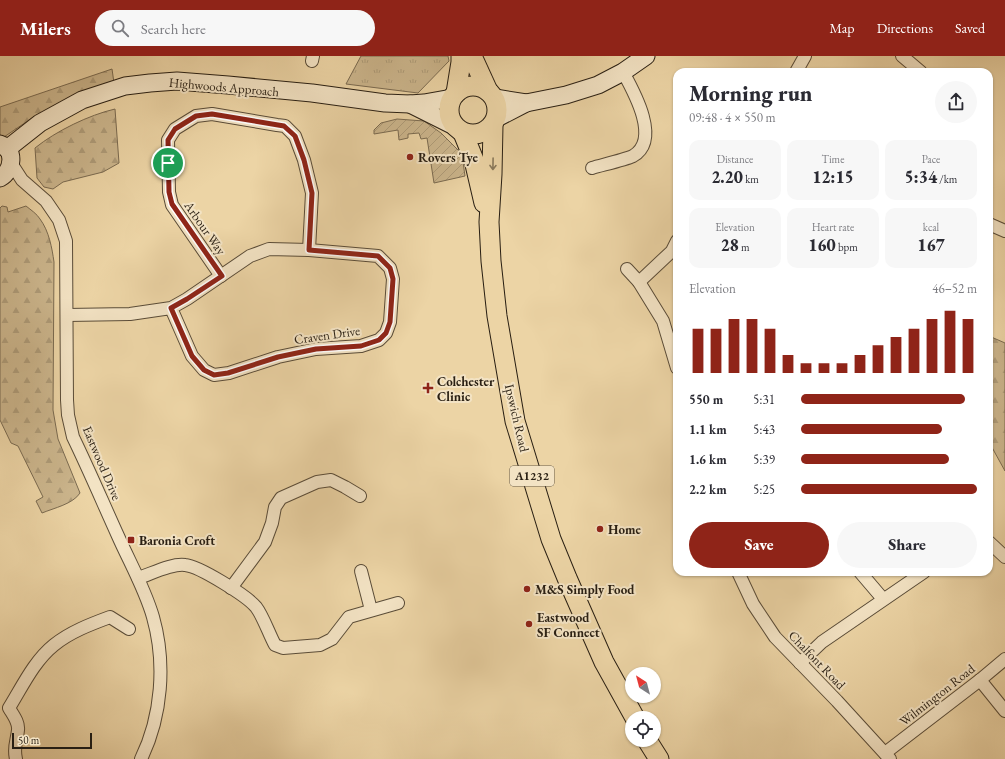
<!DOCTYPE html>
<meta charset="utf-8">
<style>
body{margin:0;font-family:"EB Garamond",serif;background:#f7f7f7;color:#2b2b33;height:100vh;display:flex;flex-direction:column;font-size:15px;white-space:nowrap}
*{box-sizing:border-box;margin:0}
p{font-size:13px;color:#7c7c81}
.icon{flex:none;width:22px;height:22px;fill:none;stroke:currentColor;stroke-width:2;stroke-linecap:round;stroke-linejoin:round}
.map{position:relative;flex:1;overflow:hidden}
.sheet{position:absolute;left:673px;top:12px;width:320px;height:508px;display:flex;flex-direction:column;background:#fff;border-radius:12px;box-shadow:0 1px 3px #0004}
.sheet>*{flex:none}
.needle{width:26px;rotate:324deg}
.fabs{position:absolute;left:625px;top:611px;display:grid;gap:8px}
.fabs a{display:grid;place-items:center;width:36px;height:36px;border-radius:50%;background:#fff;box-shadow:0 1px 3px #0004;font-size:20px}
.scale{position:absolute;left:12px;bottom:10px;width:80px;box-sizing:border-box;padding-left:4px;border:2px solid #291f13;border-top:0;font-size:11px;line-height:14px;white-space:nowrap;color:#291f13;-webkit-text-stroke:3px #f3e3c4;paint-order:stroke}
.pin{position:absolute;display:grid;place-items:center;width:34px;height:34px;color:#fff;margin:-17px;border:2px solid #fff;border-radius:50%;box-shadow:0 1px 4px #0007}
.round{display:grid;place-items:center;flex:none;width:42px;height:42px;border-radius:21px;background:#f7f7f7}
.overview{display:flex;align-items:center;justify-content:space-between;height:68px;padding:0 16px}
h1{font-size:22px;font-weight:800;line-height:30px}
.figures{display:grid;grid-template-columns:repeat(3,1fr);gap:6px;height:68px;padding:4px 16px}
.figures div{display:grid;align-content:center;border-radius:10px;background:#f7f7f7;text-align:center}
.figures b{font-size:17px;font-weight:800}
.figures small{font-size:11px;font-weight:400}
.figures p{font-size:11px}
.chart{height:112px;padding:8px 16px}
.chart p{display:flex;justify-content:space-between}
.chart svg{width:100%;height:72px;margin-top:4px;stroke:#8f2418;stroke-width:6}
.action{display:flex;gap:8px;margin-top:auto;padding:8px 16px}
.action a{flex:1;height:46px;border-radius:24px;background:#8f2418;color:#fff;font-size:16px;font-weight:800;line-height:46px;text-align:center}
.action a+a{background:#f7f7f7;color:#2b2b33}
ul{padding:0 16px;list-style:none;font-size:13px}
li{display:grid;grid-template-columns:64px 48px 1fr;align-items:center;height:30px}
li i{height:10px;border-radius:5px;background:#8f2418}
header{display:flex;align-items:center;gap:24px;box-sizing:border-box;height:56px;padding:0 20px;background:#8f2418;color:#fff}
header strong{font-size:19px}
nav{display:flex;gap:22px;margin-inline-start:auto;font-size:14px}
.search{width:280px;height:36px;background:#f7f7f7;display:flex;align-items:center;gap:10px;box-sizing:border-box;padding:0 14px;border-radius:22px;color:#7c7c81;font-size:15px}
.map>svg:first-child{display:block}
</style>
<header>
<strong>Milers</strong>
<div class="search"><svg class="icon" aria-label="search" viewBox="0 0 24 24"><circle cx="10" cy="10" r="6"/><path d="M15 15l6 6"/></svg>Search here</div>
<nav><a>Map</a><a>Directions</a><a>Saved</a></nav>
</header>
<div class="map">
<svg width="1005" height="703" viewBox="0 0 1005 703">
<defs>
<pattern id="forest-firs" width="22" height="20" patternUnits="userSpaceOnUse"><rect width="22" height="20" fill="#cbb58c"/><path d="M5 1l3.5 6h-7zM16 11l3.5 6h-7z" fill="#ae9b78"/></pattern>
<pattern id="park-tufts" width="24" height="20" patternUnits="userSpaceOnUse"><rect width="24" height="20" fill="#cbb58c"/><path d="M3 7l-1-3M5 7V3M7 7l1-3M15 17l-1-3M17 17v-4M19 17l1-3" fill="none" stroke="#ae9b78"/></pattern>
<pattern id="garden-furrows" width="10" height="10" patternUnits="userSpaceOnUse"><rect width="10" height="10" fill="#cbb58c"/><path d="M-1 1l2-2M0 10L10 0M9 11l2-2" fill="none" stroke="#ae9b78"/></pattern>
</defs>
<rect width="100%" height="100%" fill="#ecd4a5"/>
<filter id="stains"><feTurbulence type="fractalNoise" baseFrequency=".005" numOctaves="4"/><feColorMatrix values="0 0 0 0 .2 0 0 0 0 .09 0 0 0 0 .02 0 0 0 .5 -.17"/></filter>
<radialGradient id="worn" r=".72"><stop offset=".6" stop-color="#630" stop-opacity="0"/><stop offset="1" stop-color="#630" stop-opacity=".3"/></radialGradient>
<!-- forest -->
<g fill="url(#forest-firs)" stroke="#7a6a50">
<path d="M112 13 114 27 59 48 32 62 4 81 0 79V51Z"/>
<path d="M115 53 119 107 103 116 63 126 53 133 44 131 37 122 35 92C56 75 89 59 115 53Z"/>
<path d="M2 150 7 151 8 156 26 150C31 154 37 158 40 163 49 175 52 192 54 206L53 354 58 383 80 437C73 448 54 452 42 457L36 445 43 441 18 390 11 387 0 364V152Z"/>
<path d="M989 280 1005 287V415L989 386Z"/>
</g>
<!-- park -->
<path fill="url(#park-tufts)" stroke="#7a6a50" d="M361 0H448L449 5 418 37 346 28Z"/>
<!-- garden -->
<path fill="url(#garden-furrows)" stroke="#7a6a50" d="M397 63 424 65 441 77 459 95 463 106 465 120 434 127 427 82 421 83 419 77 408 78V82L399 84 398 74 374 78V74L381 67Z"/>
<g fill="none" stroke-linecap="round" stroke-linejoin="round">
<defs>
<g id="street">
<path d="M902 0 921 16"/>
<path d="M312 5 313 0"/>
<path d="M796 16 805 0"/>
<path d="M11 107 22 124 46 145 59 164 66 185 67 344 68 359 73 381C89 414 103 447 118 480 130 507 145 533 153 561 166 607 162 660 141 703"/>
<path d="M592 112C602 109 624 104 633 100 661 84 634 36 623 16"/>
<path d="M989 168 1005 175"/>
<path d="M627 213 639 226 663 265 677 312"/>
<path d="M221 220 172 149 169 136 168 84 175 73 196 60 212 58 277 69 285 70 295 80 304 104 312 137 309 194"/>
<path d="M639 226 672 195 677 185"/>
<path d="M67 259 130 258 171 252 187 243 250 200 269 193 309 194 378 200 390 212 393 223 390 266 386 277 379 284 361 290 316 293 278 301 229 317 214 319 204 314 192 300 171 252"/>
<path d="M989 486 1005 501"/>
<path d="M361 515 371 554"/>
<path d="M738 516 753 548 775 581 837 645 890 703"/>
<path d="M860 516 883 543"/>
<path d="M138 522C151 518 172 507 185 509 199 510 247 540 256 551 263 560 269 578 275 589L283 592 320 589 332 583 349 561 398 547"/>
<path d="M231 532 265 486 272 467 275 451 281 442 317 426 331 424 345 431 360 440"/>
<path d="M800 607 822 586 924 516"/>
<path d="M980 624 1005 655"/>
<path d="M885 697 980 624 1005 603"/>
<path d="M16 703C13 691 17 685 18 674 19 666 13 659 9 652 22 631 34 605 54 589 70 576 91 568 110 561L129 573"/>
</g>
<g id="secondary">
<path d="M495 42 526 47"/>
<path d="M410 48 454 70"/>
<path d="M497 62 526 47 566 39 598 29 623 16 646 0"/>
<path d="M0 88C16 93 13 115 0 122"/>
<path d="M7 93 40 67 82 44 125 30 150 27 177 25 228 29 312 37 385 47 410 48 424 47 452 42"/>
</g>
<g id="primary">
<path d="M472 0 488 35"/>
<circle cx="473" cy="54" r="24"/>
<path d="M456 37 461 6V0"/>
<path d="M493 69 492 118 489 166 491 205 497 260 515 365 551 483 567 522 604 606 635 662"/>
<path d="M463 77 474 104 484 147"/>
<path d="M647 684 659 703"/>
</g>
</defs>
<!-- street casing -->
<use href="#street" stroke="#5a4c38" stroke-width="14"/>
<!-- secondary casing -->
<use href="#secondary" stroke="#291f13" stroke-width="19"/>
<!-- primary casing -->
<use href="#primary" stroke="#291f13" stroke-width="21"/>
<!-- street -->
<use href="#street" stroke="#f3e3c4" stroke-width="12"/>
<!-- secondary -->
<use href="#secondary" stroke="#f3e3c4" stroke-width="17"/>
<!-- primary -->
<use href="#primary" stroke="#ecd4a5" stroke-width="19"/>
</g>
<!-- one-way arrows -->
<defs><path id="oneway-shaft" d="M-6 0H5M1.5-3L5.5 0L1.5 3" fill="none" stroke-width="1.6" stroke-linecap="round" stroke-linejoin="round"/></defs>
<use stroke="#8a7a5c" href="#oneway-shaft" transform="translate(493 108) rotate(91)"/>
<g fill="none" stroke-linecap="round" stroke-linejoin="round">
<defs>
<path id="route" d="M212 58 284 70 295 80 304 104 312 137 309 194 378 200 390 212 393 223 390 266 386 277 379 284 361 290 316 293 278 301 228 317 214 319 204 314 192 300 171 252 187 243 222 220 172 148 169 136 168 84 175 73 196 60Z"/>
</defs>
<!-- route casing -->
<use href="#route" stroke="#fff" stroke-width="8"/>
<!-- route -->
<use href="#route" stroke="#8f2418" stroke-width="5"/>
</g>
<!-- markers -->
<g fill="#8f2418" stroke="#f3e3c4" stroke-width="1.5">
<circle cx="410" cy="101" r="4"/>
<path d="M426 326h4v4h4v4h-4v4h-4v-4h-4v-4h4z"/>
<circle cx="600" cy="473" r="4"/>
<rect x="127" y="480" width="8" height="8" rx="2"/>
<circle cx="527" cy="533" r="4"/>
<circle cx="529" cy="568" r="4"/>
</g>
<g text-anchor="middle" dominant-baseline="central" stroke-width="4" stroke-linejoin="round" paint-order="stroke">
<!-- shield labels -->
<rect fill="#f3e3c4" stroke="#665a48" stroke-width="1" x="510" y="410" width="44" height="20" rx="3"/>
<g font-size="12" font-weight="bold" fill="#291f13">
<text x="532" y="420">A1232</text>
</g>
<!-- street labels -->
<g font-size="13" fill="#291f13" stroke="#f3e3c4">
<text transform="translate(224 31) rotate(5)">Highwoods Approach</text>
<text transform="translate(205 172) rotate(55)">Arbour Way</text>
<text transform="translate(327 279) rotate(-8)">Craven Drive</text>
<text transform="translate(517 362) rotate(77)">Ipswich Road</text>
<text transform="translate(102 407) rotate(67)">Eastwood Drive</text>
<text transform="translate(817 604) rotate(46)">Chalfont Road</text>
<text transform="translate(937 639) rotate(-38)">Wilmington Road</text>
</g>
<!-- poi labels -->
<g font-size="13" font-weight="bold" fill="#291f13" stroke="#f3e3c4" text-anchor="start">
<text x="418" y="101">Rovers Tye</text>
<text x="437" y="325">Colchester<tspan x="437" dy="15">Clinic</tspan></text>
<text x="608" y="473">Home</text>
<text x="139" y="484">Baronia Croft</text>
<text x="535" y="533">M&amp;S Simply Food</text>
<text x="537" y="561">Eastwood<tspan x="537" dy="15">SF Connect</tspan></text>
</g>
</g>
<rect width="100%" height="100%" filter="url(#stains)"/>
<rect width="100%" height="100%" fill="url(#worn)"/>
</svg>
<div class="fabs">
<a><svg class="needle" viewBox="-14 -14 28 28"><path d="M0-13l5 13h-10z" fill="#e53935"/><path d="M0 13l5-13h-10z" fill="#7c7c81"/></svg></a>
<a><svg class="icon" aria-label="locate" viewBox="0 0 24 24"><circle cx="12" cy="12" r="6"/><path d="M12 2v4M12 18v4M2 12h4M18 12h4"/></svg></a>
</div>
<div class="scale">50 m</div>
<div class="pin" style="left:168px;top:107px;background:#1e9e55"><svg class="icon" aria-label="arrive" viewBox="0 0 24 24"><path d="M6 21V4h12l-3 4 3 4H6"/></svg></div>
<section class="sheet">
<div class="overview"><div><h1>Morning run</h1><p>09:48 · 4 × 550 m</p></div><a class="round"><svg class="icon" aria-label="share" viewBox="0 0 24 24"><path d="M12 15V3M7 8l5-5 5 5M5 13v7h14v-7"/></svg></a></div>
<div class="figures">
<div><p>Distance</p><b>2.20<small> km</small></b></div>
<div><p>Time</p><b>12:15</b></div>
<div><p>Pace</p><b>5:34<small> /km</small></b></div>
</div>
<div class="figures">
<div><p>Elevation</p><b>28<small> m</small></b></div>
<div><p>Heart rate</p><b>160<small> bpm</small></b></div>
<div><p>kcal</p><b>167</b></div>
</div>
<div class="chart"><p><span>Elevation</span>46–52 m</p>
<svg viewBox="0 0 160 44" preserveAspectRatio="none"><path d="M5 44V17M15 44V17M25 44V11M35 44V11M45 44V17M55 44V33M65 44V38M75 44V38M85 44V38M95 44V33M105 44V27M115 44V22M125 44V17M135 44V11M145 44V6M155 44V11"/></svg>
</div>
<ul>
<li><b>550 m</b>5:31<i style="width:93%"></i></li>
<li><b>1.1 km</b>5:43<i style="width:80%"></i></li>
<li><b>1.6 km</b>5:39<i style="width:84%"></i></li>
<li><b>2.2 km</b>5:25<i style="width:100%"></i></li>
</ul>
<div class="action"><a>Save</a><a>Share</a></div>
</section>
</div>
